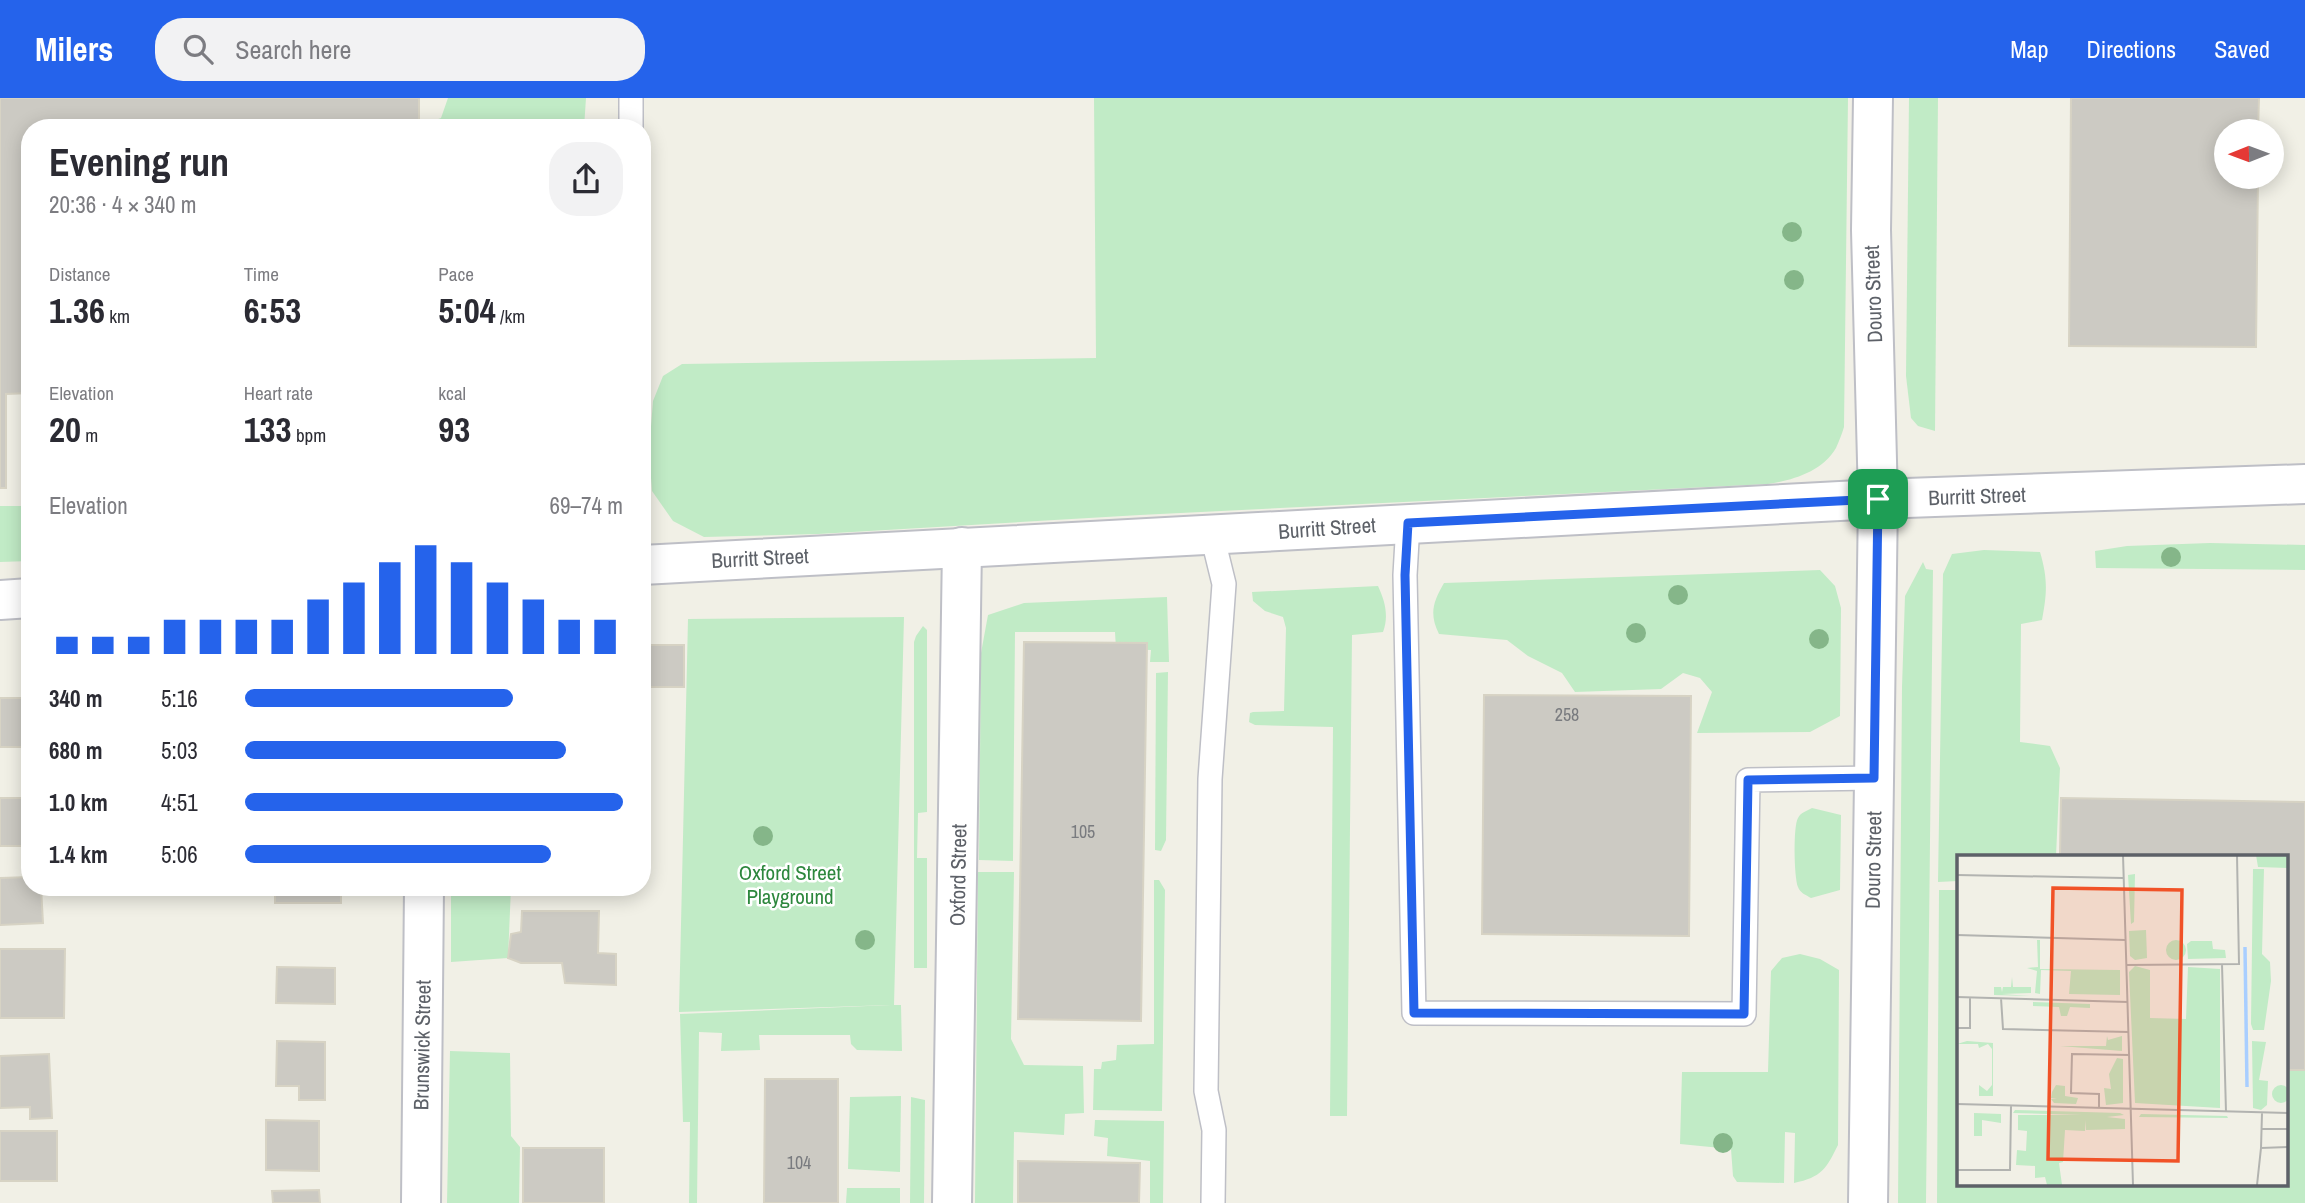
<!DOCTYPE html>
<meta charset="utf-8">
<style>
body{margin:0;font-family:"Archivo Narrow",sans-serif;background:#f2f2f3;color:#2b2b33;height:100vh;display:flex;flex-direction:column;font-size:26px;white-space:nowrap}
*{box-sizing:border-box;margin:0}
p{font-size:23px;color:#7c7c81}
.icon{flex:none;width:38px;height:38px;fill:none;stroke:currentColor;stroke-width:2;stroke-linecap:round;stroke-linejoin:round}
.map{position:relative;flex:1;overflow:hidden}
.drawer{position:absolute;left:21px;top:21px;width:630px;height:777px;display:flex;flex-direction:column;background:#fff;border-radius:28px;box-shadow:0 4px 18px #0003}
.drawer>*{flex:none}
.needle{width:46px;rotate:269deg}
.fabs{position:absolute;left:2214px;top:21px;display:grid;gap:14px}
.fabs a{display:grid;place-items:center;width:70px;height:70px;border-radius:50%;background:#fff;box-shadow:0 4px 18px #0003;font-size:35px}
.pin{position:absolute;display:grid;place-items:center;width:60px;height:60px;color:#fff;margin:-30px;border-radius:14px;box-shadow:0 4px 10px #0006}
.round{display:grid;place-items:center;flex:none;width:74px;height:74px;border-radius:28px;background:#f2f2f3}
.overview{display:flex;align-items:center;justify-content:space-between;height:119px;padding:0 28px}
h1{font-size:38px;font-weight:700;line-height:52px}
.figures{display:grid;grid-template-columns:repeat(3,1fr);gap:10px;height:119px;padding:7px 28px}
.figures div{display:grid;align-content:center}
.figures b{font-size:35px;font-weight:700}
.figures small{font-size:19px;font-weight:400}
.figures p{font-size:19px}
.chart{height:196px;padding:14px 28px}
.chart p{display:flex;justify-content:space-between}
.chart svg{width:100%;height:126px;margin-top:7px;stroke:#2563eb;stroke-width:6}
ul{padding:0 28px;list-style:none;font-size:23px}
li{display:grid;grid-template-columns:112px 84px 1fr;align-items:center;height:52px}
li i{height:18px;border-radius:9px;background:#2563eb}
header{display:flex;align-items:center;gap:42px;box-sizing:border-box;height:98px;padding:0 35px;background:#2563eb;color:#fff}
header strong{font-size:33px}
nav{display:flex;gap:38px;margin-inline-start:auto;font-size:24px}
.search{width:490px;height:63px;background:#f2f2f3;display:flex;align-items:center;gap:18px;box-sizing:border-box;padding:0 24px;border-radius:28px;color:#7c7c81;font-size:26px}
.map>svg:first-child{display:block}
</style>
<header>
<strong>Milers</strong>
<div class="search"><svg class="icon" aria-label="search" viewBox="0 0 24 24"><circle cx="10" cy="10" r="6"/><path d="M15 15l6 6"/></svg>Search here</div>
<nav><a>Map</a><a>Directions</a><a>Saved</a></nav>
</header>
<div class="map">
<svg width="2305" height="1105" viewBox="0 0 2305 1105">
<rect width="100%" height="100%" fill="#f1f0e6"/>
<!-- green -->
<g fill="#c1ebc6">
<path d="M448 0H586L584 30H427L430 24 441 20Z"/>
<path d="M1094 0H1848L1844 329C1842 336 1839 343 1836 350 1822 374 1793 382 1768 386L1140 417 818 436 704 439 673 423 652 393 649 354 653 303 663 278 682 266 1096 260Z"/>
<path d="M1909 0H1938L1935 333 1918 328 1911 320 1906 278Z"/>
<path d="M0 408H30V463L0 464Z"/>
<path d="M2210 445 2305 447V472L2096 470 2095 453 2127 448Z"/>
<path d="M1984 452 2040 454C2048 481 2047 495 2042 522L2021 526 2020 644 2050 648 2060 670 2056 758H1958V783L1938 784 1943 476 1952 456Z"/>
<path d="M1923 464 1926 471 1933 472 1926 1105H1898L1902 589 1905 498Z"/>
<path d="M1820 472 1835 488 1841 510 1840 618 1810 634 1697 635 1712 594 1700 580 1683 575 1661 591 1575 594 1562 575 1528 558 1507 542 1439 536C1429 516 1433 504 1444 485Z"/>
<path d="M1378 488C1385 503 1389 518 1383 534L1352 537 1347 1018H1330L1333 629 1255 627 1249 624 1250 615 1253 614 1284 613 1286 530 1283 519 1265 513 1253 503 1252 494Z"/>
<path d="M1167 499 1169 564H1150L1151 552 1116 551 1115 534H1015L1013 763 979 762 981 555 988 517 1024 505Z"/>
<path d="M904 519 894 907H901L902 953 857 952 851 946 850 937H759L760 952 721 953 722 935 699 934 697 1105H689L690 1024H683L680 916 891 907 679 914 688 521Z"/>
<path d="M923 528 927 532V714L918 715 917 760H927V870H914V544L916 538Z"/>
<path d="M1168 574 1166 742 1161 753 1155 752 1156 575Z"/>
<path d="M1812 710 1841 717 1840 792 1811 800C1806 797 1800 795 1798 789 1794 779 1793 728 1798 720 1801 714 1807 713 1812 710Z"/>
<path d="M978 774H1014L1011 941 1024 967 1083 968 1084 1015 1065 1016 1064 1037 1014 1034 1013 1105H975Z"/>
<path d="M1154 782H1159L1165 792 1162 1013 1093 1012 1094 971H1101L1102 964 1116 962 1117 947 1154 946Z"/>
<path d="M451 789H511L508 860 451 864Z"/>
<path d="M1939 792H1958V1086H2286V972H2305V1105H1937Z"/>
<path d="M1800 856 1820 861 1839 872 1838 1047C1826 1071 1822 1079 1794 1085L1795 1035 1785 1034 1784 1085 1737 1084 1733 1078 1731 1051 1680 1046 1682 974H1768L1771 873 1782 860Z"/>
<path d="M450 953 510 955 511 1038 520 1049 519 1105H447Z"/>
<path d="M901 998 900 1074 848 1071 850 999Z"/>
<path d="M911 999 925 1002 924 1105H910Z"/>
<path d="M1095 1022 1164 1023 1163 1105H1150V1063L1107 1058 1108 1040 1094 1038Z"/>
<path d="M847 1090H900V1105H846Z"/>
</g>
<!-- building -->
<g fill="#cccac3" stroke="#d7d3c4" stroke-width="2">
<path d="M0 0H419V30H30V295L6 296V390H0Z"/>
<path d="M2071 0H2259L2258 33H2226V79H2258L2256 249 2069 248Z"/>
<path d="M1024 544 1147 545 1141 923 1018 921Z"/>
<rect x="642" y="547" width="42" height="42"/>
<path d="M1484 597 1691 598 1689 838 1482 836Z"/>
<rect x="0" y="600" width="30" height="49"/>
<path d="M0 700H30V730H27L26 748H0Z"/>
<path d="M2061 700 2305 704V972H2286V758H2060Z"/>
<path d="M30 779V789H41L43 825 0 827V780Z"/>
<rect x="275" y="789" width="66" height="16"/>
<path d="M522 813H599L598 855 616 856V887L565 885 562 865H521L508 860 511 836 521 834Z"/>
<path d="M0 851H65L64 920H0Z"/>
<path d="M277 869 335 870V906L276 905Z"/>
<path d="M277 943 325 944V1002H299V988H276Z"/>
<path d="M49 956 52 1020 30 1021V1009L0 1010V958Z"/>
<path d="M765 981H838V1105H764Z"/>
<path d="M266 1022 319 1023V1073L266 1072Z"/>
<rect x="0" y="1033" width="57" height="50"/>
<rect x="523" y="1050" width="81" height="55"/>
<path d="M1018 1063 1140 1065 1139 1105H1018Z"/>
<path d="M319 1092 320 1105H273L272 1093Z"/>
</g>
<g fill="none" stroke-linecap="round" stroke-linejoin="round">
<defs>
<g id="service">
<path d="M631 0V30"/>
<path d="M1408 425 1405 477 1414 915 1744 916 1748 682 1874 680"/>
<path d="M1212 437 1224 486 1210 681 1206 993 1214 1032 1213 1105"/>
</g>
<g id="minor">
<path d="M1878 401 2305 386"/>
<path d="M421 1105 424 789"/>
<path d="M952 1105 962 449"/>
</g>
<g id="tertiary">
<path d="M642 467 1878 401"/>
<path d="M0 502 30 500"/>
<path d="M1868 1105 1878 401 1871 132 1873 0"/>
</g>
</defs>
<!-- service casing -->
<use href="#service" stroke="#bebfc6" stroke-width="26"/>
<!-- minor casing -->
<use href="#minor" stroke="#bebfc6" stroke-width="42"/>
<!-- tertiary casing -->
<use href="#tertiary" stroke="#bebfc6" stroke-width="42"/>
<!-- service -->
<use href="#service" stroke="#fff" stroke-width="23"/>
<!-- minor -->
<use href="#minor" stroke="#fff" stroke-width="38"/>
<!-- tertiary -->
<use href="#tertiary" stroke="#fff" stroke-width="38"/>
</g>
<!-- trees -->
<g fill="#85b689">
<circle cx="1792" cy="134" r="10"/>
<circle cx="1794" cy="182" r="10"/>
<circle cx="2171" cy="459" r="10"/>
<circle cx="1678" cy="497" r="10"/>
<circle cx="1636" cy="535" r="10"/>
<circle cx="1819" cy="541" r="10"/>
<circle cx="763" cy="738" r="10"/>
<circle cx="865" cy="842" r="10"/>
<circle cx="1723" cy="1045" r="10"/>
</g>
<g fill="none" stroke-linecap="round" stroke-linejoin="round">
<defs>
<path id="route" d="M1878 401 1874 680 1748 682 1744 916 1414 915 1405 477 1408 425Z"/>
</defs>
<!-- route casing -->
<use href="#route" stroke="#fff" stroke-width="14"/>
<!-- route -->
<use href="#route" stroke="#2563eb" stroke-width="9"/>
</g>
<g text-anchor="middle" dominant-baseline="central" stroke-width="5" stroke-linejoin="round" paint-order="stroke">
<!-- number labels -->
<g font-size="18" fill="#797b7f">
<text x="1567" y="616">258</text>
<text x="1083" y="733">105</text>
<text x="799" y="1064">104</text>
</g>
<!-- street labels -->
<g font-size="21" fill="#5d6168" stroke="#fff">
<text transform="translate(1873 196) rotate(-92)">Douro Street</text>
<text transform="translate(1977 398) rotate(-2)">Burritt Street</text>
<text transform="translate(1327 430) rotate(-4)">Burritt Street</text>
<text transform="translate(760 460) rotate(-3)">Burritt Street</text>
<text transform="translate(1873 762) rotate(-89)">Douro Street</text>
<text transform="translate(958 777) rotate(-89)">Oxford Street</text>
<text transform="translate(422 947) rotate(-89)">Brunswick Street</text>
</g>
<!-- park labels -->
<g font-size="21" fill="#2d873d" stroke="#fff">
<text x="790" y="774">Oxford Street<tspan x="790" dy="24">Playground</tspan></text>
</g>
</g>
<!-- overview -->
<g transform="translate(1957 757)">
<rect width="331" height="331" fill="#f1f0e6"/>
<path d="M299 0H331V13L301 12ZM296 14H307L305 99 313 107 314 126 307 175H296L294 169ZM178 19 177 67 174 69 171 20ZM189 75 190 103 178 105 173 101 172 76ZM80 85H83V114L163 115V140L112 139 114 116 84 115 83 139 78 138 80 116 70 113 81 112ZM209 95a10 10 0 1 1 20 0a10 10 0 1 1-20 0ZM234 86H255L256 94 268 95 269 103 231 104 230 89ZM178 111 193 115V163L229 164 231 112 263 114V253L178 248 172 117ZM55 122 56 132H74V138L45 139 73 141 37 140V132H44L45 137 46 132H54ZM76 147 133 149V153L113 152 110 161H104L102 152 76 151ZM150 181 151 185 165 181V196L103 191H149ZM10 186 36 188V241H22V230L30 236 35 230V194L31 189 22 193 21 189H0ZM295 186 309 187 302 225 311 226 310 250 304 255 296 253ZM160 203 166 204V248L149 250 147 233 154 234 152 219ZM315 239a9 9 0 1 1 18 0a9 9 0 1 1-18 0ZM99 230 108 231V241L121 243 119 249 97 248 94 244 100 243H94L95 237ZM58 255 163 258 167 260 150 262 168 264V274L129 275V265L128 276 108 275 106 307 102 308 105 330H90L88 322 78 323V311L59 310 60 295 69 296 70 276 61 275V260H125L56 258ZM17 258 44 259V268L25 265V281H17ZM184 259 270 261 271 263 182 262Z" fill="#c1ebc6"/>
<path fill="none" stroke="#a8ceff" stroke-width="3.5" d="M288 92 290 232"/>
<path fill="none" stroke="#b2b3b0" stroke-width="2" d="M166 0 176 330M0 20 166 23M0 80 168 85M265 109 269 257M169 110 282 109 280 0M0 142 171 147M44 143 46 174 172 177M0 173H13V142M0 249 331 258M142 254V239L114 238 115 199 173 200M305 258 304 293 331 292M304 274H331M0 315H53L54 251M300 330 304 293"/>
<path fill="#f15227" fill-opacity="0.15" stroke="#f15227" stroke-width="3.5" d="M96 33 225 35 221 306 91 304Z"/>
<rect width="331" height="331" fill="none" stroke="#5d6168" stroke-width="3.5"/>
</g>
</svg>
<div class="fabs">
<a><svg class="needle" viewBox="-14 -14 28 28"><path d="M0-13l5 13h-10z" fill="#e53935"/><path d="M0 13l5-13h-10z" fill="#7c7c81"/></svg></a>
</div>
<div class="pin" style="left:1878px;top:401px;background:#1e9e55"><svg class="icon" aria-label="arrive" viewBox="0 0 24 24"><path d="M6 21V4h12l-3 4 3 4H6"/></svg></div>
<section class="drawer">
<div class="overview"><div><h1>Evening run</h1><p>20:36 · 4 × 340 m</p></div><a class="round"><svg class="icon" aria-label="share" viewBox="0 0 24 24"><path d="M12 15V3M7 8l5-5 5 5M5 13v7h14v-7"/></svg></a></div>
<div class="figures">
<div><p>Distance</p><b>1.36<small> km</small></b></div>
<div><p>Time</p><b>6:53</b></div>
<div><p>Pace</p><b>5:04<small> /km</small></b></div>
</div>
<div class="figures">
<div><p>Elevation</p><b>20<small> m</small></b></div>
<div><p>Heart rate</p><b>133<small> bpm</small></b></div>
<div><p>kcal</p><b>93</b></div>
</div>
<div class="chart"><p><span>Elevation</span>69–74 m</p>
<svg viewBox="0 0 160 44" preserveAspectRatio="none"><path d="M5 44V38M15 44V38M25 44V38M35 44V32M45 44V32M55 44V32M65 44V32M75 44V25M85 44V19M95 44V12M105 44V6M115 44V12M125 44V19M135 44V25M145 44V32M155 44V32"/></svg>
</div>
<ul>
<li><b>340 m</b>5:16<i style="width:71%"></i></li>
<li><b>680 m</b>5:03<i style="width:85%"></i></li>
<li><b>1.0 km</b>4:51<i style="width:100%"></i></li>
<li><b>1.4 km</b>5:06<i style="width:81%"></i></li>
</ul>
</section>
</div>
